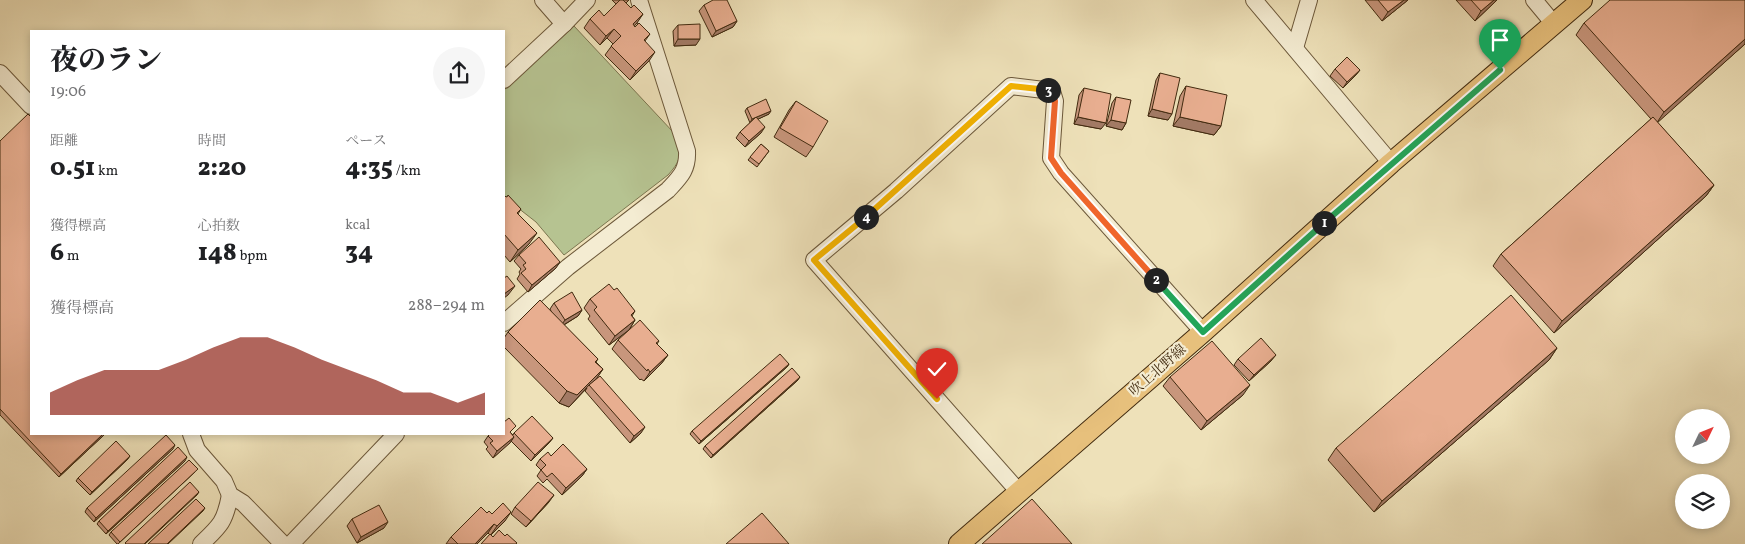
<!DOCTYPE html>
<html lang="ja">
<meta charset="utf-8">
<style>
body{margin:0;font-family:Vollkorn,"Noto Serif JP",serif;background:#f6f6f6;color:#202124;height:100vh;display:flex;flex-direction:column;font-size:19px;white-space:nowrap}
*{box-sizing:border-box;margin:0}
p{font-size:16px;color:#757577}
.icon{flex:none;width:28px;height:28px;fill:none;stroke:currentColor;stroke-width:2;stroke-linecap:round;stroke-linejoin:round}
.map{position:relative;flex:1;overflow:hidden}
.panel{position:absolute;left:30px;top:30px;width:475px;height:405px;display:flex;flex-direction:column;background:#fff;border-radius:0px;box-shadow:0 2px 8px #0003}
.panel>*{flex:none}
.needle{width:32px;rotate:47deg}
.fabs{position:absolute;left:1675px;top:409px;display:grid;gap:10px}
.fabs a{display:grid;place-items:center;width:55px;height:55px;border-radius:50%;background:#fff;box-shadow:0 2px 8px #0003;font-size:25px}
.pin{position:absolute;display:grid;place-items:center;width:42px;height:42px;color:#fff;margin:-51px -21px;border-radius:50% 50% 50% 0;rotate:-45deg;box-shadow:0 0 5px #0007}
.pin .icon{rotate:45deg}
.km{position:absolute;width:25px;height:25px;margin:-12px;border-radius:50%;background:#222;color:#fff;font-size:14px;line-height:25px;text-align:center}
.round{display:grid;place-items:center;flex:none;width:52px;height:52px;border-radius:26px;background:#f6f6f6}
.overview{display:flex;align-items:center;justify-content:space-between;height:85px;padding:0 20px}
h1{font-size:28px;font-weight:800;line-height:38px}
.figures{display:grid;grid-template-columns:repeat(3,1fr);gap:8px;height:85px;padding:5px 20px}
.figures div{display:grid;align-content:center}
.figures b{font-size:25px;font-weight:800}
.figures small{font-size:14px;font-weight:400}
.figures p{font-size:14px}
.chart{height:140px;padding:10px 20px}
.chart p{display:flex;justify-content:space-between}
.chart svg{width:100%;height:90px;margin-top:5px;fill:#8f2418;opacity:.7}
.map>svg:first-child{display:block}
</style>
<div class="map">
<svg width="1745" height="544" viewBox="0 0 1745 544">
<rect width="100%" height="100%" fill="#eee1b9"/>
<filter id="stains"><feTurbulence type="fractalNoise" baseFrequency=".004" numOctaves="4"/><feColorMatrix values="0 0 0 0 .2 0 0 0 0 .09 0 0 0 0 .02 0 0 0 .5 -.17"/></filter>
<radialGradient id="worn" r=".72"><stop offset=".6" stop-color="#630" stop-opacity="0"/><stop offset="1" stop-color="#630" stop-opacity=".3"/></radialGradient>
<!-- green -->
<path fill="#b6c391" stroke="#7c7650" d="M574 26 674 133C680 155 684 157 668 175L564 255 536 222 504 197V90Z"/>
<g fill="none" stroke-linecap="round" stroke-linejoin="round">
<defs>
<g id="minor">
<path d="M543 0 564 24"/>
<path d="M1254 0 1391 163"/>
<path d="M1534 0 1554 24"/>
<path d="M1295 48 1309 0"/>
<path d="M0 73 31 106"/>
<path d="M504 80 564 24 587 0"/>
<path d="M504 323 568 267 668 190C680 177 688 170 687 151L639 0"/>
<path d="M191 434 197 450 224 481 230 495 243 503 283 544"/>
<path d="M1019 492 814 260 896 191 1011 86 1052 91 1055 101 1051 158 1061 173 1203 332"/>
<path d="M201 544C220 526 225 522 230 495"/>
<path d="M291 544 396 434"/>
</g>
<path id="major" d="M959 544 1203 332 1391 163 1582 0"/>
</defs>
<!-- minor casing -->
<use href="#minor" stroke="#6c583a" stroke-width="18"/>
<!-- major casing -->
<use href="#major" stroke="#412a0f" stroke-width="22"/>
<!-- minor -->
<use href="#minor" stroke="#f4ecd2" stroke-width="16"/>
<!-- major -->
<use href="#major" stroke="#e7c07c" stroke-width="20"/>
</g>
<!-- wall -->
<g fill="#c8967c" stroke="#412a0f">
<path d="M612 0H629L626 3 631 8 643 14 634 26 650 34 645 41 649 61 630 80 605 55 613 44 607 38 600 45 584 28 590 19 604 16 616 4Z"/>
<path d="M1365 0H1408L1382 21Z"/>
<path d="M1456 0H1497L1475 21Z"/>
<path d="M1745 0V44L1657 122 1714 185 1706 196 1554 333 1493 266 1501 254 1651 119 1576 35 1584 23Z"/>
<path d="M704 5 737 21 733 27 712 37 699 11Z"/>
<path d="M678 25 696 45 674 46 673 31Z"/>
<path d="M1335 69 1360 70 1355 76 1343 88 1330 76Z"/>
<path d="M1160 73 1168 120 1148 116 1156 80Z"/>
<path d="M1186 86 1221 126 1214 135 1173 126 1180 96Z"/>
<path d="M1084 88 1101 129 1074 124 1079 95Z"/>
<path d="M1116 97 1126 123 1122 130 1106 126 1112 103Z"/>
<path d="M796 101 813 147 806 157 774 137 789 110Z"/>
<path d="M747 108 769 114 758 119 761 133 745 147 736 138 740 132 750 123 745 111Z"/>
<path d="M0 141 105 434 59 477 0 415Z"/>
<path d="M761 144 769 151 757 167 748 160Z"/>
<path d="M504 196 521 209 518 214 529 244 510 262 504 255Z"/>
<path d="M519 255 556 268 528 292 517 279 520 274 519 272 521 269 514 261Z"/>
<path d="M614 290 635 311 632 316 635 320 629 330 609 345 588 319 590 316 584 308 590 299Z"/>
<path d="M554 303 582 310 578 316 564 325 598 359 596 362 603 369 595 380 641 433 630 443 585 391 587 388 569 407 559 403 504 347V338L508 332 552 313 550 309Z"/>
<path d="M618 340 659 341 657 344 668 355 661 364 644 381 641 379 640 380 612 349Z"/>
<path d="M1557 348 1549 360 1374 512 1328 460 1336 448Z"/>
<path d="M1238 359 1271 361 1249 381 1234 365Z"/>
<path d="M789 364 787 367 699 444 690 434 692 431Z"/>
<path d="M1170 377 1243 395 1201 430 1163 386Z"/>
<path d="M798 380 711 458 703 449 705 446Z"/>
<path d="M511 433 513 435 514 433 553 438 548 444 531 461 511 441 493 458 486 449 488 447 484 442 488 436Z"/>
<path d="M173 449 94 522 85 512 87 508Z"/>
<path d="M551 456 587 469 582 476 562 495 547 479 543 483 537 476 541 470 536 465 540 459Z"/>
<path d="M128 459 90 495 76 481 78 478Z"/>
<path d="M185 461 106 534 97 524 99 521Z"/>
<path d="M195 472 118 544H117L109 535 111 532Z"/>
<path d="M549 502 526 527 511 514 515 507Z"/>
<path d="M492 514 505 521 491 535 493 537 505 536 517 543 481 544 490 535 488 533 477 544H446L451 537Z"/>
<path d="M352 519 384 528 357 543 347 526Z"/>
</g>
<!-- shaded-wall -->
<g fill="#a27a65" stroke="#412a0f">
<path d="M1404 0H1408L1382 21 1388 12Z"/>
<path d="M1494 0H1497L1475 21 1481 11Z"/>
<path d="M643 14 637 23 627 34 633 24Z"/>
<path d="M737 21 733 27 712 37 716 31Z"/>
<path d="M614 29 607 38 600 45 606 36Z"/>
<path d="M678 39H700L696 45 674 46Z"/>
<path d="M1745 39V44L1656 124 1664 112Z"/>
<path d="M655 52 649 61 630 80 636 71Z"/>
<path d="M1360 70 1355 76 1343 88 1347 82Z"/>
<path d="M1152 109 1172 114 1168 120 1148 116Z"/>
<path d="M771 111 769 114 750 123 752 119Z"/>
<path d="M1078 117 1106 123 1101 129 1074 124Z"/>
<path d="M1180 117 1221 126 1214 135 1173 126Z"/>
<path d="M1111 120 1126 123 1122 130 1106 126Z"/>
<path d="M765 127 761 133 745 147 749 141Z"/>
<path d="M1714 185 1706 196 1554 333 1562 321Z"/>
<path d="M537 233 529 244 510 262 518 250Z"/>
<path d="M560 262 556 268 528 292 532 285Z"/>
<path d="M515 286 508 295 504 298V294Z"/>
<path d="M582 310 578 316 560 327 565 320Z"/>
<path d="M635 320 629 330 609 345 615 336Z"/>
<path d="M1557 348 1549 360 1374 512 1382 501Z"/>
<path d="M668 355 661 364 644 381 650 372Z"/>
<path d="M1276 355 1271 361 1249 381 1254 375Z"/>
<path d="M789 364 787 367 699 444 701 441Z"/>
<path d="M603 369 595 381 589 385 569 407 559 403 567 391Z"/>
<path d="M800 377 798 380 711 458 713 455Z"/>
<path d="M1250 385 1243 395 1201 430 1207 421Z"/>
<path d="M645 427 641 433 630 443 634 436Z"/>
<path d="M103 434H105L59 477 61 474Z"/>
<path d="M514 437 510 443 493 458 497 451Z"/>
<path d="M553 438 548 444 531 461 535 455Z"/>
<path d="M175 445 173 449 94 522 96 518Z"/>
<path d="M130 456 128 459 90 495 92 492Z"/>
<path d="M187 457 185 461 106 534 108 531Z"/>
<path d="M587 469 582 476 562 495 566 488Z"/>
<path d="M199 492 197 495 145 544H144Z"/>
<path d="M554 495 549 502 526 527 531 521Z"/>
<path d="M205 508 203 511 168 544H167Z"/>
<path d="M511 512 505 521 490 536 497 526Z"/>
<path d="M388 522 384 528 357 543 361 537Z"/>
<path d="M494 524 488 533 477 544H475Z"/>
</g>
<!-- building -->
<g fill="#e8ae90" stroke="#412a0f">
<path d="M620 0H623L631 8 634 5 643 14 633 24 635 27 639 23 650 34 644 40 655 52 636 71 611 46 621 36 614 29 606 36 590 19 599 10 604 16Z"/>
<path d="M713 0H727L737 21 716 31 704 5Z"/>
<path d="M1378 0H1404L1388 12Z"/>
<path d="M1471 0H1494L1481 11Z"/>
<path d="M1610 0H1745V39L1664 112 1584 23Z"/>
<path d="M700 24V39H678V25Z"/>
<path d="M1347 57 1360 70 1347 82 1335 69Z"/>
<path d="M1160 73 1180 78 1172 114 1152 109Z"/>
<path d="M1186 86 1227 95 1221 126 1180 117Z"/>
<path d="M1084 88 1111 94 1106 123 1078 117Z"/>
<path d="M1116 97 1131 100 1126 123 1111 120Z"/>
<path d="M766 99 771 111 752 119 747 108Z"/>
<path d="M796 101 828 121 813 147 780 128Z"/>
<path d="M28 114 31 117V434H103L61 474 0 409V141Z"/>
<path d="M756 117 765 127 749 141 740 132Z"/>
<path d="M1653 117 1714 185 1562 321 1501 254Z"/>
<path d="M761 144 769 151 759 164 750 157Z"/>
<path d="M508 195 521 209 517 213 537 233 518 250 504 234V196L507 197Z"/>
<path d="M539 237 560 262 532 285 521 273 526 269 523 265 526 263 519 255Z"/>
<path d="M507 276 515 286 504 294V278Z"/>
<path d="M609 284 614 290 617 288 635 311 631 315 635 320 615 336 594 310 597 307 590 299Z"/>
<path d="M572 292 582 310 565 320 554 303Z"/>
<path d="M1511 295 1557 348 1382 501 1336 448Z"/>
<path d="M540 300 598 359 595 362 603 369 577 395 567 391 508 332Z"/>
<path d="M640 320 659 341 656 343 668 355 650 372 648 369 647 371 618 340Z"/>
<path d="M1261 338 1276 355 1254 375 1238 359Z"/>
<path d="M1212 341 1250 385 1207 421 1170 377Z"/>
<path d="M780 354 789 364 701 441 692 431Z"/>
<path d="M792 368 800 377 713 455 705 446Z"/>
<path d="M600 376 645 427 634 436 589 385Z"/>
<path d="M532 416 553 438 535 455 514 433Z"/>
<path d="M509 418 516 426 510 432 514 437 497 451 490 443 493 441 488 436 490 434H504V422Z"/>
<path d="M166 435 175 445 96 518 87 508Z"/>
<path d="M116 441 130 456 92 492 78 478Z"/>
<path d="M563 444 587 469 566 488 552 473 547 477 541 470 546 465 540 459 548 452 551 456Z"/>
<path d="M178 447 187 457 108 531 99 521Z"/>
<path d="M189 460 198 469 120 542 111 532Z"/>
<path d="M190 482 199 492 144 544H126L125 543Z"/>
<path d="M538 482 554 495 531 521 515 507Z"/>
<path d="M196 499 205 508 167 544H148Z"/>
<path d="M1032 499 1072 544H982Z"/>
<path d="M503 503 511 512 497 526 494 524 475 544H458L451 537 481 507 487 513 489 511 492 514Z"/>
<path d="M379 505 388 522 361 537 352 519Z"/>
<path d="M762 513 789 544H726Z"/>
<path d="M499 530 505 536 507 534 517 543 516 544H481L490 534 493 537Z"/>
</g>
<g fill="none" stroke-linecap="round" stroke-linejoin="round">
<defs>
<path id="split-1" d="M1324 223 1500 70"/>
<path id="split-2" d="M1156 280 1203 332 1324 223"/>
<path id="split-3" d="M1048 90 1052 91 1055 101 1051 158 1061 173 1156 280"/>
<path id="split-4" d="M866 217 1011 86 1048 90"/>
<path id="split-5" d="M866 217 814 260 937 399"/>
</defs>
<!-- split-1 casing -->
<use href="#split-1" stroke="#fff" stroke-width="10"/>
<!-- split-2 casing -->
<use href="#split-2" stroke="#fff" stroke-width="10"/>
<!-- split-3 casing -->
<use href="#split-3" stroke="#fff" stroke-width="10"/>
<!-- split-4 casing -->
<use href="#split-4" stroke="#fff" stroke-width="10"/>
<!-- split-5 casing -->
<use href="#split-5" stroke="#fff" stroke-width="10"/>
<!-- split-1 -->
<use href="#split-1" stroke="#22a559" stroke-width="6"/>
<!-- split-2 -->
<use href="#split-2" stroke="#22a559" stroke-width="6"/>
<!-- split-3 -->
<use href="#split-3" stroke="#f0652b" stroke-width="6"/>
<!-- split-4 -->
<use href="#split-4" stroke="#f5b400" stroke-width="6"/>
<!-- split-5 -->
<use href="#split-5" stroke="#f5b400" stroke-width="6"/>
</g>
<g text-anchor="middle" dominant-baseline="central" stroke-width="4.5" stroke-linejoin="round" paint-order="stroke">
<!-- street labels -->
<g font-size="14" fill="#412a0f" stroke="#f4ecd2">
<text transform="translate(1158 371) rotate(-41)">吹上北野線</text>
</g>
</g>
<rect width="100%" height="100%" filter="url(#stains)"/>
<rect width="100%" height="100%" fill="url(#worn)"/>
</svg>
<div class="fabs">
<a><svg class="needle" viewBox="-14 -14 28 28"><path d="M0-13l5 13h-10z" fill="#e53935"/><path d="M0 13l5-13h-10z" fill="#757577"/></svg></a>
<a><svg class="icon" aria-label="layers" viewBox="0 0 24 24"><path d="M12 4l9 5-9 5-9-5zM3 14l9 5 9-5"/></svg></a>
</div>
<div class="pin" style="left:1500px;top:70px;background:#1e9e55"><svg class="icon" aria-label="arrive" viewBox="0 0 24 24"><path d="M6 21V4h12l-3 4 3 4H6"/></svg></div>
<div class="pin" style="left:937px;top:399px;background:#d93025"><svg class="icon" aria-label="check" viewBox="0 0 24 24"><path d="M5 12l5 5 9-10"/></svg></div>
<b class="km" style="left:1324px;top:223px">1</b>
<b class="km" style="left:1156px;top:280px">2</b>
<b class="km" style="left:1048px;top:90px">3</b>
<b class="km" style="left:866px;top:217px">4</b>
<section class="panel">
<div class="overview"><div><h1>夜のラン</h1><p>19:06</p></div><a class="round"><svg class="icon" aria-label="share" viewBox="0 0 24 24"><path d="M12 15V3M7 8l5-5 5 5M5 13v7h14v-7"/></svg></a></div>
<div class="figures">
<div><p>距離</p><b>0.51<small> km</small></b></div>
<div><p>時間</p><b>2:20</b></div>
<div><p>ペース</p><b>4:35<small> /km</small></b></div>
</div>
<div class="figures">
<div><p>獲得標高</p><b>6<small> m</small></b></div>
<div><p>心拍数</p><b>148<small> bpm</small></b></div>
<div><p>kcal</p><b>34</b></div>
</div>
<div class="chart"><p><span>獲得標高</span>288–294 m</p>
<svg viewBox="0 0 160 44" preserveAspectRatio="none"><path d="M0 44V33L10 27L20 22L30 22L40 22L50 17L60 11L70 6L80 6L90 11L100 17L110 22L120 27L130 33L140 33L150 38L160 33V44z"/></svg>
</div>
</section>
</div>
